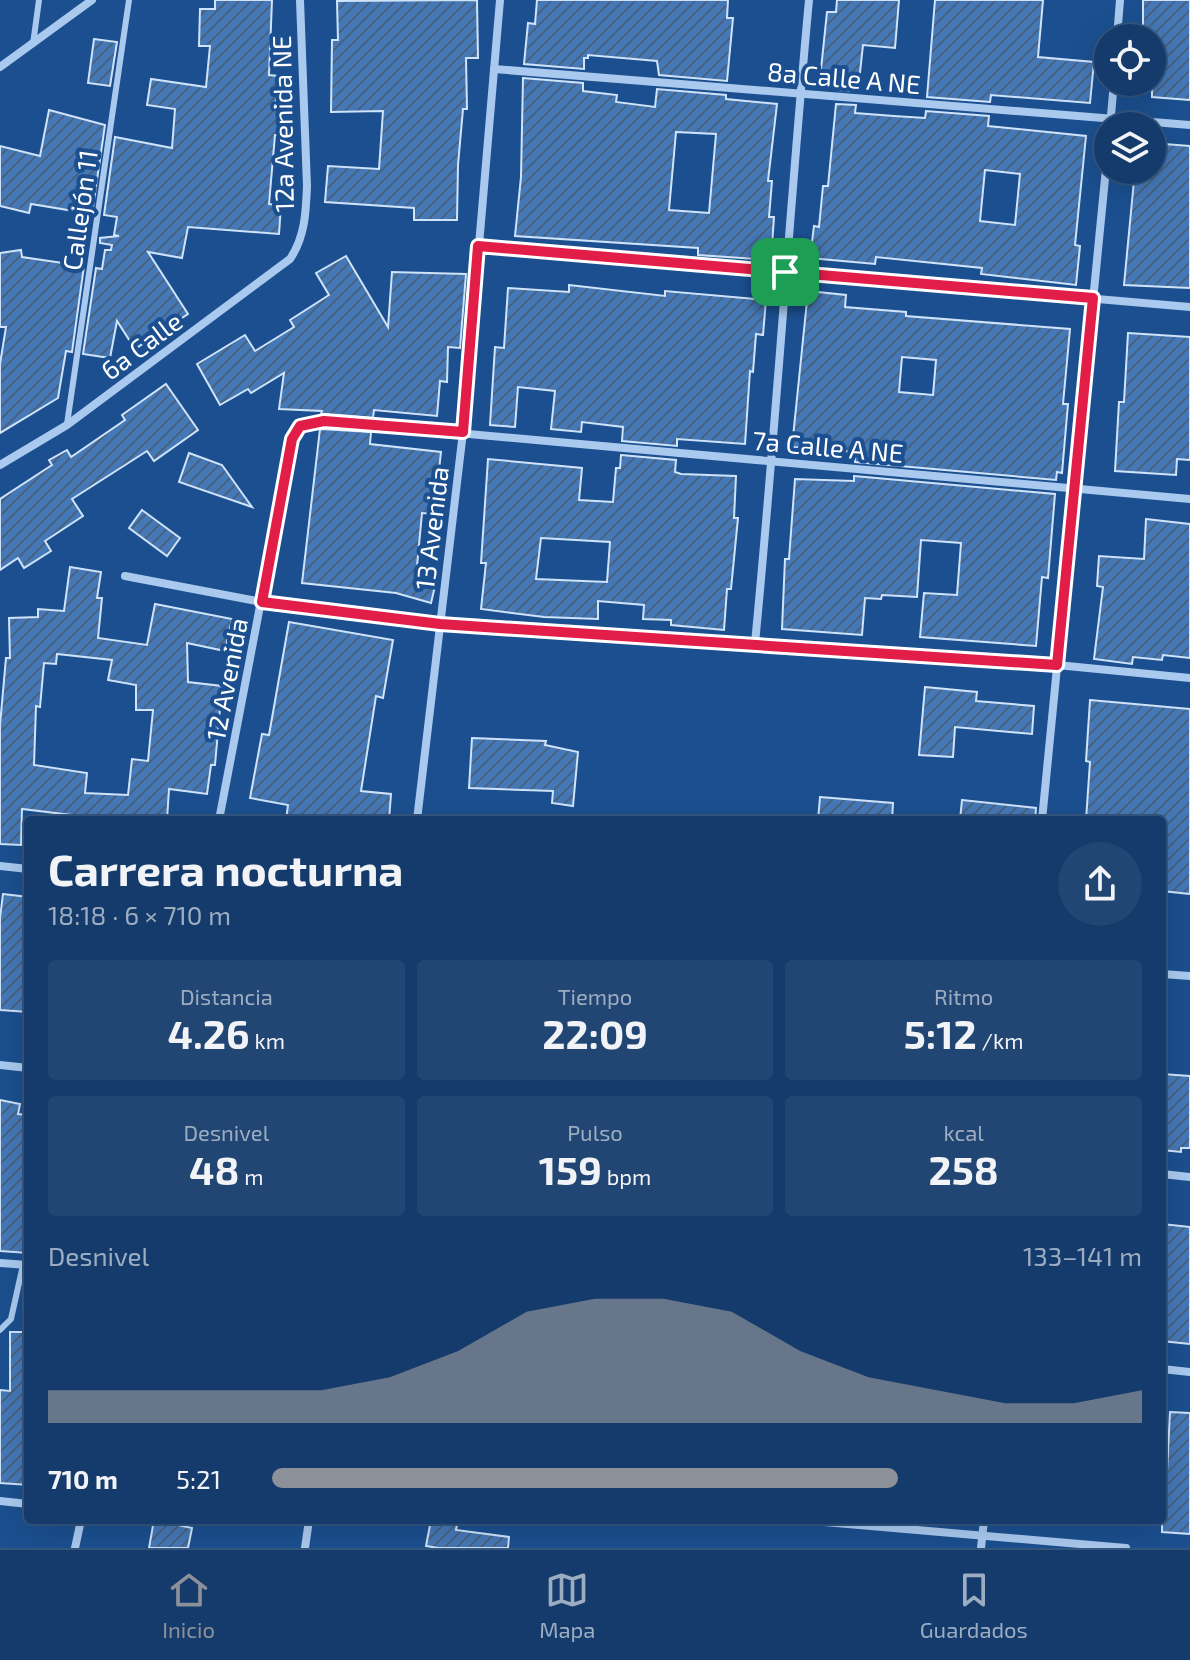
<!DOCTYPE html>
<html lang="es">
<meta charset="utf-8">
<style>
body{margin:0;font-family:"Exo 2",sans-serif;background:#214673;color:#f1f3f6;height:100vh;display:flex;flex-direction:column;font-size:30px;white-space:nowrap}
*{box-sizing:border-box;margin:0}
p{font-size:26px;color:#9dadc1}
.icon{flex:none;width:44px;height:44px;fill:none;stroke:currentColor;stroke-width:2;stroke-linecap:round;stroke-linejoin:round}
.map{position:relative;flex:1;overflow:hidden}
.details{position:absolute;left:24px;top:816px;width:1142px;height:708px;display:flex;flex-direction:column;background:#143b6b;border-radius:8px;box-shadow:0 8px 32px #0002,0 0 0 2px #33557e}
.details>*{flex:none}
.buttons{position:absolute;left:1094px;top:24px;display:grid;gap:16px}
.buttons a{display:grid;place-items:center;width:72px;height:72px;border-radius:50%;background:#143b6b;box-shadow:0 8px 32px #0002,0 0 0 2px #33557e;font-size:40px}
.pin{position:absolute;display:grid;place-items:center;width:68px;height:68px;color:#fff;margin:-34px;border-radius:16px;box-shadow:0 4px 12px #0006}
.round{display:grid;place-items:center;flex:none;width:84px;height:84px;border-radius:42px;background:#214673}
.overview{display:flex;align-items:center;justify-content:space-between;height:136px;padding:0 24px}
h1{font-size:44px;font-weight:700;line-height:60px}
.stats{display:grid;grid-template-columns:repeat(3,1fr);gap:12px;height:136px;padding:8px 24px}
.stats div{display:grid;align-content:center;border-radius:8px;background:#214673;text-align:center}
.stats b{font-size:40px;font-weight:700}
.stats small{font-size:22px;font-weight:400}
.stats p{font-size:22px}
.chart{height:224px;padding:16px 24px}
.chart p{display:flex;justify-content:space-between}
.chart svg{width:100%;height:144px;margin-top:8px;fill:#8c9099;opacity:.7}
ul{padding:0 24px;list-style:none;font-size:26px}
li{display:grid;grid-template-columns:128px 96px 1fr;align-items:center;height:60px}
li i{height:20px;border-radius:10px;background:#8c9099}
.tab-bar{display:flex;justify-content:space-around;align-items:center;height:112px;border-top:2px solid #33557e;background:#143b6b;font-size:22px;color:#9dadc1}
.tab-bar a{display:grid;justify-items:center;gap:4px}
.tab-bar .on{color:#8c9099}
.map>svg:first-child{display:block}
</style>
<div class="map">
<svg width="1190" height="1548" viewBox="0 0 1190 1548">
<defs>
<pattern id="building-hatch" width="6" height="6" patternUnits="userSpaceOnUse" patternTransform="scale(2)"><rect width="6" height="6" fill="#4478b7"/><path d="M-1 1l2-2M0 6l6-6M5 7l2-2" fill="none" stroke="#486282"/></pattern>
</defs>
<rect width="100%" height="100%" fill="#1b4f8f"/>
<!-- building -->
<g fill="url(#building-hatch)" stroke="#cfe3fa" stroke-width="2" fill-rule="evenodd">
<path d="M215 0H272L269 75 278 76 275 111 282 112 279 135H275L269 204 281 205 279 234 188 227 182 258 148 252 188 314 135 349 117 321 110 358 83 354 96 268 102 269 105 250H111L112 245 100 243V238L119 236 114 235 117 217 104 215 115 137 172 148 175 109 147 105 151 79 206 87 210 46H199L200 9H215Z"/>
<path d="M477 0 478 58H466L467 109H463L458 165 457 220H414V208L325 202 328 166 379 169 383 111 331 112 332 40H338L337 1Z"/>
<path d="M537 0H728L727 18H733L727 81 659 75 657 61 588 55V58H584V69L524 64 528 23 535 24Z"/>
<path d="M837 0H899L895 48 863 45 858 91 838 90 839 81 820 79 827 12H836Z"/>
<path d="M935 0H1043L1038 57 1094 62 1090 103 991 95 990 102 927 97Z"/>
<path d="M1143 0H1190V100L1152 97V38H1143Z"/>
<path d="M94 39 117 42 110 86 88 83Z"/>
<path d="M523 78 583 83V91L617 95 616 102 655 107 657 89 726 95V99L777 104 768 181H772L769 217H774L771 260 698 255V248L515 236 521 177ZM676 132 716 134 709 213 669 210Z"/>
<path d="M836 104 856 105 855 113 894 116 925 118 926 111 989 116 988 126 1086 136 1075 245 1080 246 1076 285 981 274 982 268 876 257 875 264 810 258 814 226 819 227 823 186H828ZM985 170 1020 174 1015 225 980 221Z"/>
<path d="M49 110 105 125 92 214 31 204 29 213 0 206V146L40 156Z"/>
<path d="M1152 143 1190 146V288L1124 285 1135 170H1152Z"/>
<path d="M21 250 22 257 84 266 72 352 66 351 58 398 0 433V364L6 327H0V253Z"/>
<path d="M346 256 388 327 392 272 466 274 460 348 448 347 447 382 440 381 437 416 374 410 373 418 321 414 322 411 279 409 284 373 251 393 248 389 220 405 197 364 245 335 255 351 294 327 290 320 329 295 316 273Z"/>
<path d="M569 285 665 296V291L766 300 763 335 756 334 753 372 750 371 745 444 677 439V446L622 441 623 427 582 422 581 432 551 429 555 391 518 387 515 427 490 425 495 347 504 348 508 288 569 292Z"/>
<path d="M808 291 846 295 845 307 906 312V316L1070 329 1063 404H1068L1062 473 1057 472 1056 480 855 462V452L792 447ZM902 357 936 360 933 395 899 392Z"/>
<path d="M1128 333 1190 337V460L1177 459 1176 475 1115 471 1119 402H1124Z"/>
<path d="M166 384 198 430 154 461 147 451 72 499 83 516 45 541 51 551 24 568 18 558 0 570V499L52 465 49 460 67 450 71 457 125 420 122 415Z"/>
<path d="M320 429 371 432 370 444 441 452 434 514 422 513 416 577 436 582 431 603 396 593 302 583Z"/>
<path d="M189 453 222 465 252 507 179 482Z"/>
<path d="M621 455 676 460 675 472 681 474 736 476 734 518H738L731 589H727L724 630 671 625V620L643 619 644 605 598 601V619L544 617 481 609 486 563H481L488 459 582 468 579 500 613 502 616 468H620ZM541 538 610 542 607 582 536 579Z"/>
<path d="M854 476 1055 494 1048 578 1042 577 1036 646 920 637 924 593 957 595 961 543 921 540 917 597 882 595 881 599 865 598 862 635 782 629 785 559H789L795 479 854 481Z"/>
<path d="M142 510 180 538 167 556 129 528Z"/>
<path d="M1146 519 1190 524V658L1163 655 1162 660 1133 657 1132 664 1094 659 1103 587 1097 586 1099 556 1144 559Z"/>
<path d="M70 567 101 572 97 598H102L98 638 147 645 155 604 232 619 225 651 187 643 188 682 222 686 215 765H211L207 794 169 789 167 820H71V815L22 809 21 845 0 844V725L6 658H10L9 618 38 617V609L64 611ZM57 654 112 660 108 680 136 685V710H153L148 761 132 759 128 795 85 793 87 773 34 765 36 706 40 707 44 663 56 664Z"/>
<path d="M289 622 393 640 383 698 376 696 361 791 391 794 389 820H286L288 805 250 798 262 734 269 735Z"/>
<path d="M925 687 977 692 976 701 1034 706 1032 734 955 727 953 757 919 755Z"/>
<path d="M1090 700 1190 709V894L1162 891V820H1086L1090 762 1086 761Z"/>
<path d="M472 738 546 741 545 745 578 752 573 806 552 803 553 791 469 788Z"/>
<path d="M820 797 893 803 892 820H818Z"/>
<path d="M962 800 1036 808 1035 820H960Z"/>
<path d="M3 894 28 897V1012L0 1010V918Z"/>
<path d="M1162 1074 1190 1076V1148H1181V1152L1162 1150Z"/>
<path d="M0 1100 20 1104 18 1114 28 1115V1253L0 1251Z"/>
<path d="M1162 1224 1190 1227V1344L1162 1341Z"/>
<path d="M10 1332H28V1485L0 1483V1390L10 1391Z"/>
<path d="M1170 1412 1190 1413V1534L1162 1532V1471H1167Z"/>
<path d="M154 1520 192 1528 188 1548H149Z"/>
<path d="M431 1520 457 1525 456 1530 509 1537 508 1548H438L426 1546Z"/>
</g>
<g fill="none" stroke-linecap="round" stroke-linejoin="round">
<!-- service -->
<g stroke="#a9c9ee" stroke-width="6">
<path d="M33 44 39 0"/>
<path d="M67 424 129 0"/>
<path d="M0 1330 11 1319 23 1265"/>
</g>
<!-- minor -->
<g stroke="#a9c9ee" stroke-width="8">
<path d="M1117 38 1120 0"/>
<path d="M0 67 92 0"/>
<path d="M494 69 1190 125"/>
<path d="M1110 126 1114 82"/>
<path d="M478 246 1190 307"/>
<path d="M0 465 67 425 290 259C305 237 306 212 307 186L300 0"/>
<path d="M125 576 262 602 440 624 755 643 1057 665 1190 678"/>
<path d="M755 643C776 429 789 214 809 0"/>
<path d="M219 820 292 439C301 425 308 423 324 421L1190 499"/>
<path d="M417 820 463 432 500 0"/>
<path d="M1042 820 1108 148"/>
<path d="M0 866 28 869"/>
<path d="M1162 974 1190 976"/>
<path d="M0 1065 28 1068"/>
<path d="M1162 1174 1190 1177"/>
<path d="M0 1263 28 1265"/>
<path d="M1162 1369 1190 1372"/>
<path d="M0 1501 28 1504"/>
<path d="M801 1520 1126 1548"/>
<path d="M75 1548 81 1520"/>
<path d="M305 1548 309 1520"/>
<path d="M981 1548 984 1520"/>
</g>
</g>
<g fill="none" stroke-linecap="round" stroke-linejoin="round">
<defs>
<path id="route" d="M478 246 1093 298 1057 665 440 624 262 602 292 439 300 426 324 421 463 432Z"/>
</defs>
<!-- route casing -->
<use href="#route" stroke="#fff" stroke-width="16"/>
<!-- route -->
<use href="#route" stroke="#e11d48" stroke-width="10"/>
</g>
<g text-anchor="middle" dominant-baseline="central" stroke-width="8" stroke-linejoin="round" paint-order="stroke">
<!-- street labels -->
<g font-size="26" fill="#fff" stroke="#1b4f8f">
<text transform="translate(844 77) rotate(5)">8a Calle A NE</text>
<text transform="translate(282 124) rotate(-91)">12a Avenida NE</text>
<text transform="translate(79 210) rotate(-82)">Callejón 11</text>
<text transform="translate(141 345) rotate(-37)">6a Calle</text>
<text transform="translate(828 446) rotate(5)">7a Calle A NE</text>
<text transform="translate(431 528) rotate(-83)">13 Avenida</text>
<text transform="translate(226 679) rotate(-79)">12 Avenida</text>
</g>
</g>
</svg>
<div class="buttons">
<a><svg class="icon" aria-label="locate" viewBox="0 0 24 24"><circle cx="12" cy="12" r="6"/><path d="M12 2v4M12 18v4M2 12h4M18 12h4"/></svg></a>
<a><svg class="icon" aria-label="layers" viewBox="0 0 24 24"><path d="M12 4l9 5-9 5-9-5zM3 14l9 5 9-5"/></svg></a>
</div>
<div class="pin" style="left:785px;top:272px;background:#1e9e55"><svg class="icon" aria-label="arrive" viewBox="0 0 24 24"><path d="M6 21V4h12l-3 4 3 4H6"/></svg></div>
<section class="details">
<div class="overview"><div><h1>Carrera nocturna</h1><p>18:18 · 6 × 710 m</p></div><a class="round"><svg class="icon" aria-label="share" viewBox="0 0 24 24"><path d="M12 15V3M7 8l5-5 5 5M5 13v7h14v-7"/></svg></a></div>
<div class="stats">
<div><p>Distancia</p><b>4.26<small> km</small></b></div>
<div><p>Tiempo</p><b>22:09</b></div>
<div><p>Ritmo</p><b>5:12<small> /km</small></b></div>
</div>
<div class="stats">
<div><p>Desnivel</p><b>48<small> m</small></b></div>
<div><p>Pulso</p><b>159<small> bpm</small></b></div>
<div><p>kcal</p><b>258</b></div>
</div>
<div class="chart"><p><span>Desnivel</span>133–141 m</p>
<svg viewBox="0 0 160 44" preserveAspectRatio="none"><path d="M0 44V34L10 34L20 34L30 34L40 34L50 30L60 22L70 10L80 6L90 6L100 10L110 22L120 30L130 34L140 38L150 38L160 34V44z"/></svg>
</div>
<ul>
<li><b>710 m</b>5:21<i style="width:72%"></i></li>
</ul>
</section>
</div>
<nav class="tab-bar">
<a class="on"><svg class="icon" aria-label="home" viewBox="0 0 24 24"><path d="M3 11l9-7 9 7M6 9v11h12V9"/></svg>Inicio</a>
<a><svg class="icon" aria-label="map" viewBox="0 0 24 24"><path d="M3 6l6-2 6 2 6-2v14l-6 2-6-2-6 2zM9 4v14M15 6v14"/></svg>Mapa</a>
<a><svg class="icon" aria-label="saved" viewBox="0 0 24 24"><path d="M7 4h10v16l-5-4-5 4z"/></svg>Guardados</a>
</nav>
